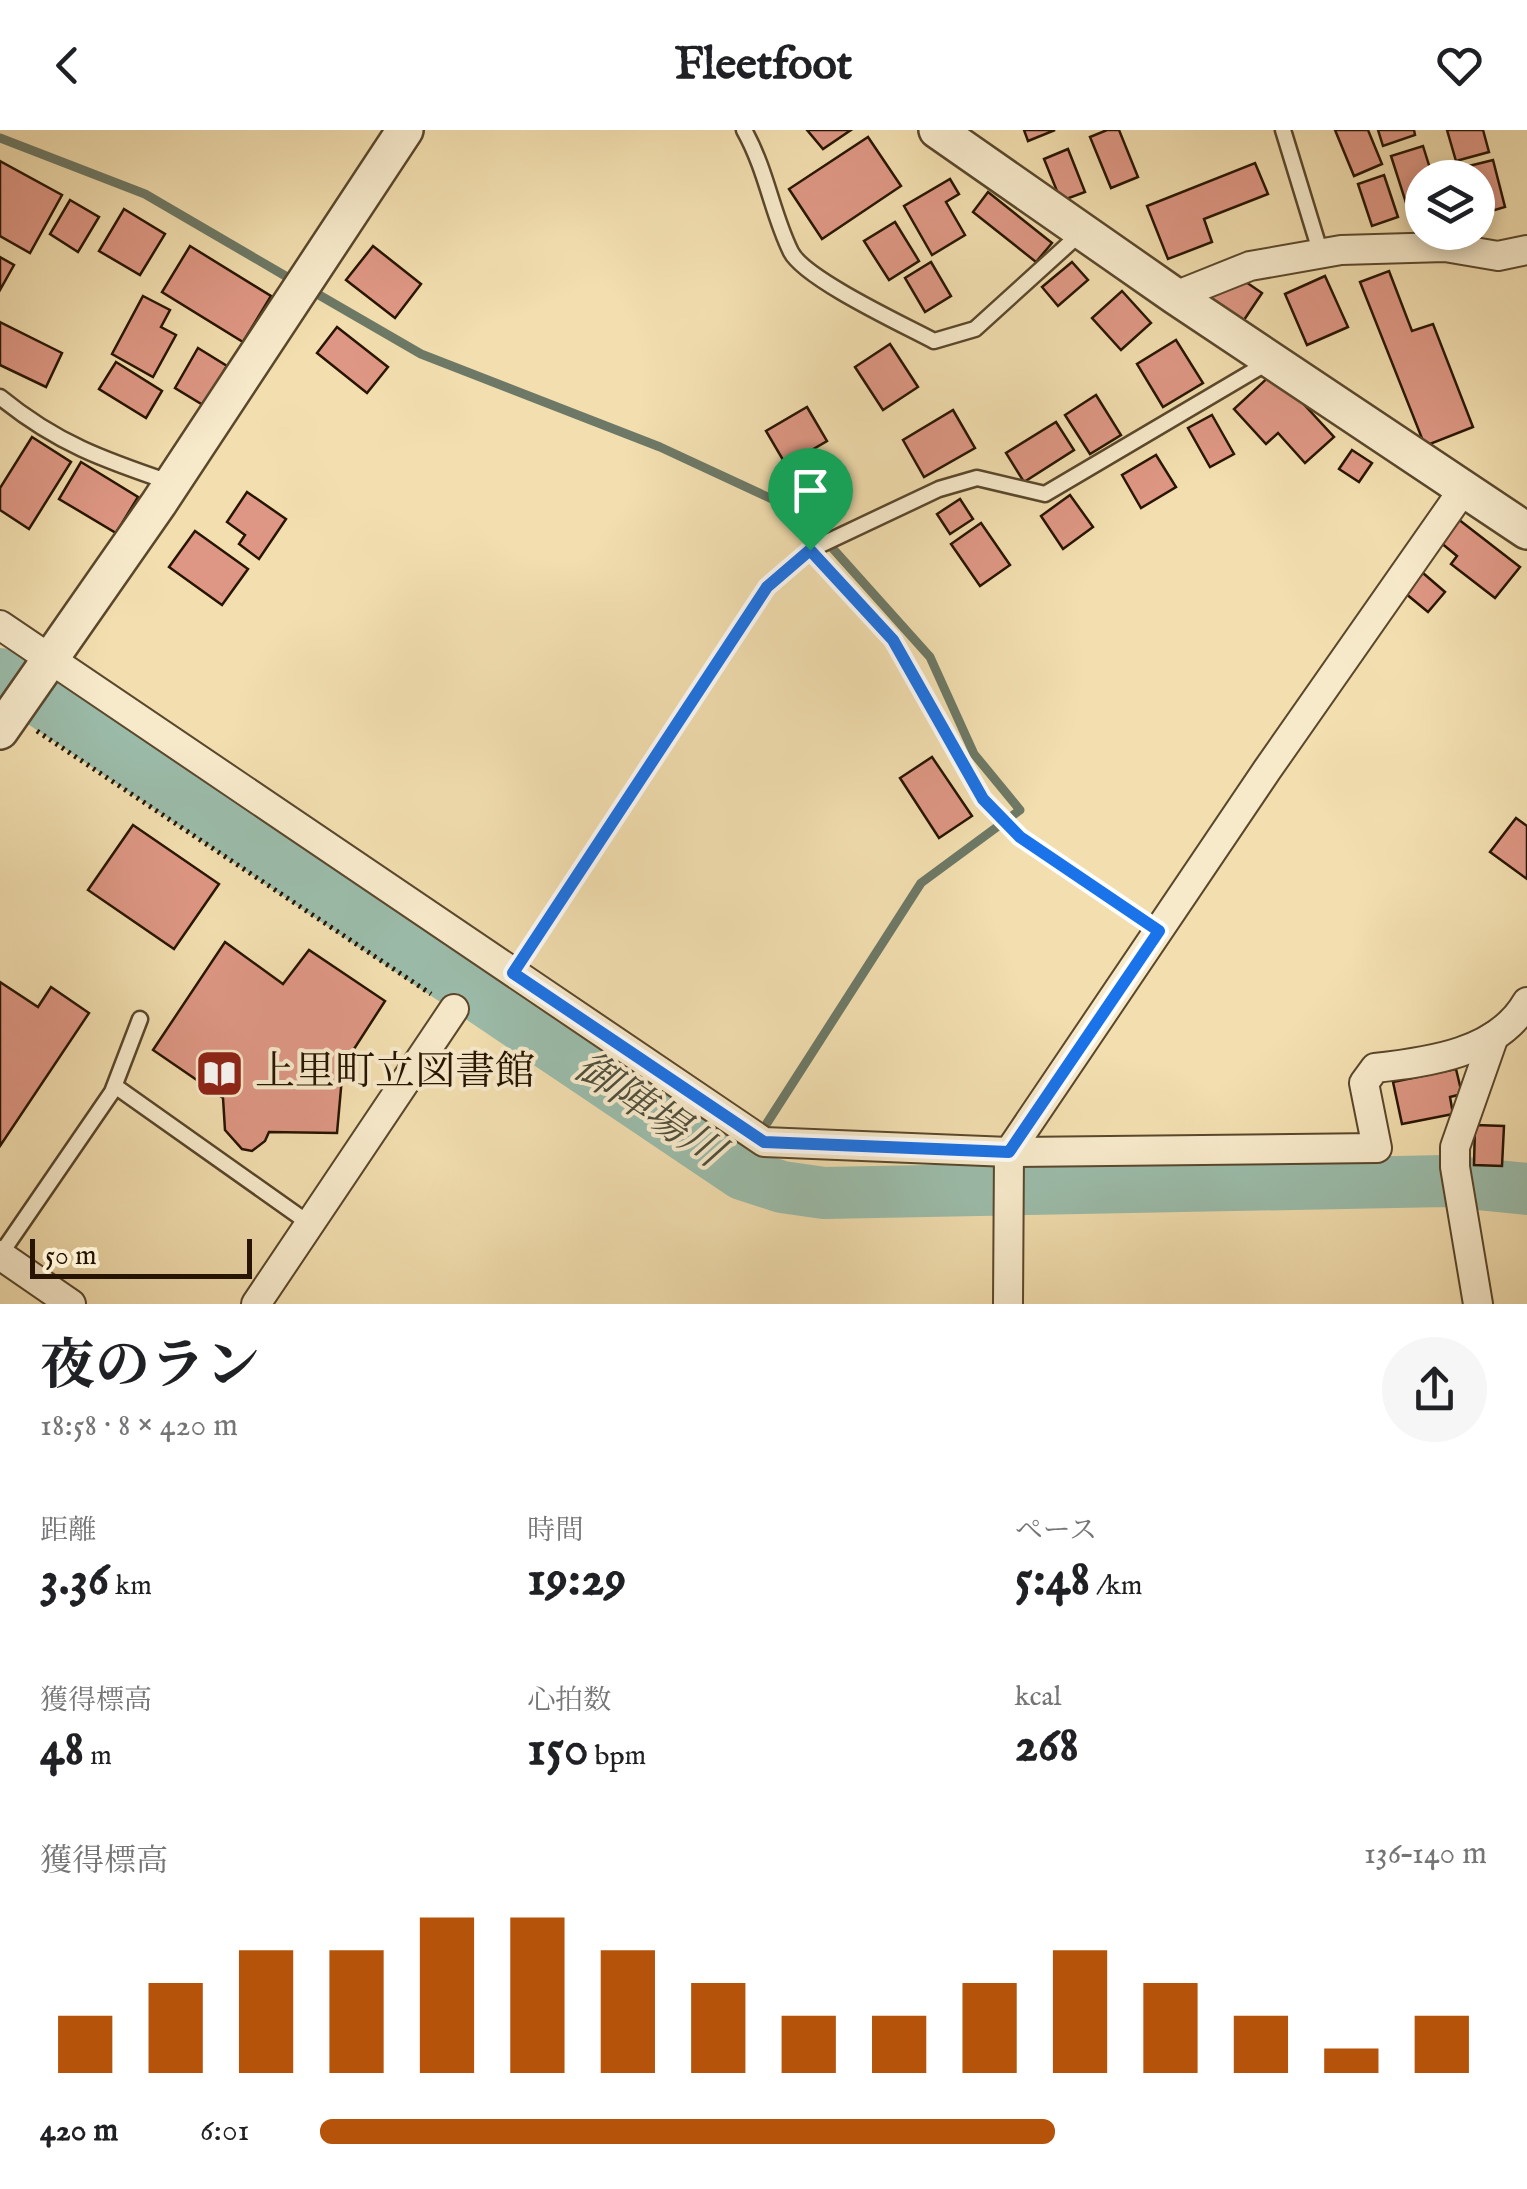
<!DOCTYPE html>
<html lang="ja">
<meta charset="utf-8">
<style>
body{margin:0;font-family:"IM FELL English","Noto Serif JP",serif;background:#f6f6f6;color:#202124;height:100vh;display:flex;flex-direction:column;font-size:38px;white-space:nowrap}
*{box-sizing:border-box;margin:0}
p{font-size:32px;color:#757577}
.icon{flex:none;width:55px;height:55px;fill:none;stroke:currentColor;stroke-width:2;stroke-linecap:round;stroke-linejoin:round}
.map{position:relative;height:1174px;overflow:hidden}
.details{display:flex;flex-direction:column;background:#fff;flex:1}
.details>*{flex:none}
.tools{position:absolute;left:1405px;top:30px;display:grid;gap:20px}
.tools a{display:grid;place-items:center;width:90px;height:90px;border-radius:50%;background:#fff;box-shadow:0 5px 15px #0003;font-size:50px}
.scale{position:absolute;left:30px;bottom:25px;width:222px;box-sizing:border-box;padding-left:10px;border:5px solid #281501;border-top:0;font-size:28px;line-height:35px;white-space:nowrap;color:#281501;-webkit-text-stroke:8px #f7eacb;paint-order:stroke}
.pin{position:absolute;display:grid;place-items:center;width:85px;height:85px;color:#fff;margin:-102px -42px;border-radius:50% 50% 50% 0;rotate:-45deg;box-shadow:0 0 10px #0007}
.pin .icon{rotate:45deg}
.round{display:grid;place-items:center;flex:none;width:105px;height:105px;border-radius:52px;background:#f6f6f6}
.headline{display:flex;align-items:center;justify-content:space-between;height:170px;padding:0 40px}
h1{font-size:55px;font-weight:700;line-height:75px}
.stats{display:grid;grid-template-columns:repeat(3,1fr);gap:15px;height:170px;padding:10px 40px}
.stats div{display:grid;align-content:center}
.stats b{font-size:50px;font-weight:700}
.stats small{font-size:28px;font-weight:400}
.stats p{font-size:28px}
.chart{height:280px;padding:20px 40px}
.chart p{display:flex;justify-content:space-between}
.chart svg{width:100%;height:180px;margin-top:10px;stroke:#b45309;stroke-width:6}
ul{padding:0 40px;list-style:none;font-size:32px}
li{display:grid;grid-template-columns:160px 120px 1fr;align-items:center;height:75px}
li i{height:25px;border-radius:12px;background:#b45309}
header{display:flex;justify-content:space-between;align-items:center;height:130px;padding:0 40px;background:#fff;font-size:45px;font-weight:700}
.map>svg:first-child{display:block}
</style>
<header><svg class="icon" aria-label="back" viewBox="0 0 24 24"><path d="M15 5l-7 7 7 7"/></svg>Fleetfoot<svg class="icon" aria-label="heart" viewBox="0 0 24 24"><path d="M12 20l-8-8c-3-5 5-10 8-4 3-6 11-1 8 4z"/></svg></header>
<div class="map">
<svg width="1527" height="1174" viewBox="0 0 1527 1174">
<rect width="100%" height="100%" fill="#f2deaf"/>
<filter id="stains"><feTurbulence type="fractalNoise" baseFrequency=".002" numOctaves="4"/><feColorMatrix values="0 0 0 0 .2 0 0 0 0 .09 0 0 0 0 .02 0 0 0 .5 -.17"/></filter>
<radialGradient id="worn" r=".72"><stop offset=".6" stop-color="#630" stop-opacity="0"/><stop offset="1" stop-color="#630" stop-opacity=".3"/></radialGradient>
<g fill="none" stroke-linecap="round" stroke-linejoin="round">
<!-- stream -->
<g stroke="#6d7966" stroke-width="9">
<path d="M0 8 145 64 294 151"/>
<path d="M307 158 421 224 660 317 800 382 930 527 974 624 1020 680 921 753 767 993"/>
<path d="M742 1044 752 1025"/>
</g>
<!-- river -->
<path stroke="#9bbcaa" stroke-width="52" d="M0 544 742 1044 782 1057 824 1063 1446 1051 1527 1059"/>
</g>
<!-- building -->
<g fill="#de9784" stroke="#281501" stroke-width="2.5">
<path d="M807 0H851L823 19Z"/>
<path d="M1024 0H1055L1028 11Z"/>
<path d="M1107 0H1119L1138 47 1111 58 1090 7Z"/>
<path d="M1335 0H1368L1382 34 1354 46Z"/>
<path d="M1378 0H1414L1415 5 1383 16Z"/>
<path d="M1447 0H1483L1489 22 1456 31Z"/>
<path d="M868 7 901 56 822 109 789 59Z"/>
<path d="M1423 16 1433 48H1422V71L1407 76 1391 26Z"/>
<path d="M1068 19 1085 62 1061 71 1044 29Z"/>
<path d="M1493 30 1505 77 1478 85V48H1464L1461 38Z"/>
<path d="M0 31 62 65 30 123 0 106Z"/>
<path d="M1255 33 1268 64 1204 89 1212 112 1168 129 1147 76Z"/>
<path d="M1384 45 1398 87 1372 96 1358 54Z"/>
<path d="M950 49 959 64 946 72 965 105 932 125 904 76Z"/>
<path d="M988 62 1052 113 1036 132 973 82Z"/>
<path d="M70 70 99 87 78 122 50 104Z"/>
<path d="M124 79 165 104 140 145 99 121Z"/>
<path d="M895 92 919 131 889 150 864 111Z"/>
<path d="M190 116 271 166 243 212 162 162Z"/>
<path d="M373 116 421 154 395 188 346 150Z"/>
<path d="M0 127 14 135 0 160Z"/>
<path d="M931 132 951 166 925 182 905 148Z"/>
<path d="M1072 132 1088 150 1058 176 1042 157Z"/>
<path d="M1389 141 1412 201 1433 194 1473 297 1425 316 1360 152Z"/>
<path d="M1325 146 1348 197 1307 215 1285 164Z"/>
<path d="M1243 150 1262 163 1244 190 1205 165Z"/>
<path d="M1122 161 1151 193 1121 220 1092 188Z"/>
<path d="M143 166 170 180 161 197 176 205 153 247 112 224Z"/>
<path d="M0 192 62 223 46 257 0 235Z"/>
<path d="M337 197 388 237 367 263 317 223Z"/>
<path d="M1176 210 1203 253 1163 277 1137 234Z"/>
<path d="M890 214 918 257 883 280 855 237Z"/>
<path d="M198 218 227 236 203 275 175 258Z"/>
<path d="M116 232 162 261 146 288 99 259Z"/>
<path d="M1274 242 1334 307 1305 333 1278 303 1266 314 1234 279Z"/>
<path d="M1096 265 1121 305 1090 324 1065 285Z"/>
<path d="M807 277 827 311 786 335 766 301Z"/>
<path d="M953 280 975 318 924 347 903 310Z"/>
<path d="M1212 285 1234 324 1210 337 1188 298Z"/>
<path d="M1056 292 1074 320 1024 352 1006 323Z"/>
<path d="M32 307 71 332 29 399 0 380V358Z"/>
<path d="M1352 320 1372 333 1359 352 1339 339Z"/>
<path d="M1156 325 1176 357 1141 378 1122 345Z"/>
<path d="M81 332 138 367 116 403 59 369Z"/>
<path d="M247 362 286 389 259 429 239 414 245 405 227 392Z"/>
<path d="M1070 365 1093 397 1063 419 1041 386Z"/>
<path d="M960 369 973 389 950 404 937 384Z"/>
<path d="M1458 389 1520 437 1495 468 1451 434 1457 426 1440 412Z"/>
<path d="M981 393 1010 435 980 456 951 414Z"/>
<path d="M195 401 248 439 222 475 169 437Z"/>
<path d="M1423 443 1445 462 1428 482 1405 463Z"/>
<path d="M932 627 972 686 939 708 900 648Z"/>
<path d="M1516 688 1527 696V749L1490 722Z"/>
<path d="M133 695 219 754 174 819 88 760Z"/>
<path d="M225 812 283 854 309 820 385 871 343 936 337 1003 269 1002 265 1011 252 1021 242 1019 225 1000 223 968 153 920Z"/>
<path d="M0 852 38 877 51 857 89 883 0 1016Z"/>
<path d="M1456 939 1462 964 1450 967 1453 984 1402 994 1393 952Z"/>
<path d="M1475 995 1504 996 1502 1036 1474 1035Z"/>
</g>
<g fill="none" stroke-linecap="round" stroke-linejoin="round">
<defs>
<g id="service">
<path d="M744 0C767 41 772 84 791 122 805 149 904 195 934 211L975 199 1083 101"/>
<path d="M1283 0 1321 124"/>
<path d="M0 267C56 313 104 330 172 353"/>
<path d="M810 420 939 359 977 348 1045 364 1267 233"/>
<path d="M115 956 310 1094"/>
<path d="M0 1125 112 962 140 889"/>
</g>
<g id="minor">
<path d="M1175 166 1250 136 1341 120 1445 117 1498 126 1527 120"/>
<path d="M0 495 764 1012 1009 1022 1377 1018 1364 953 1375 938C1429 932 1498 923 1527 872"/>
<path d="M0 1125 71 1174"/>
<path d="M256 1174 454 879"/>
<path d="M1008 1174 1009 1022 1267 640 1465 357"/>
<path d="M1478 1174 1455 1037V1017L1494 906"/>
</g>
<g id="tertiary">
<path d="M937 0 1175 166 1527 401"/>
<path d="M0 601 159 373 405 0"/>
</g>
</defs>
<!-- service casing -->
<use href="#service" stroke="#5a472c" stroke-width="19"/>
<!-- minor casing -->
<use href="#minor" stroke="#5a472c" stroke-width="32"/>
<!-- tertiary casing -->
<use href="#tertiary" stroke="#5a472c" stroke-width="40"/>
<!-- path -->
<g stroke="#281501" stroke-width="5" stroke-dasharray="2.5 5" stroke-linecap="butt">
<path d="M826 437 893 510 983 669 1020 707 1136 785"/>
<path d="M37 601 431 864"/>
<path d="M528 820 767 457 797 431"/>
</g>
<!-- service -->
<use href="#service" stroke="#f7eacb" stroke-width="14"/>
<!-- minor -->
<use href="#minor" stroke="#f7eacb" stroke-width="28"/>
<!-- tertiary -->
<use href="#tertiary" stroke="#f7eacb" stroke-width="35"/>
</g>
<g fill="none" stroke-linecap="round" stroke-linejoin="round">
<defs>
<path id="route" d="M810 420 893 510 983 669 1020 707 1159 801 1009 1022 764 1012 513 843 767 457Z"/>
</defs>
<!-- route casing -->
<use href="#route" stroke="#fff" stroke-width="20"/>
<!-- route -->
<use href="#route" stroke="#1a73e8" stroke-width="12"/>
</g>
<!-- icons -->
<defs>
<symbol id="library-square" viewBox="-11 -11 22 22"><rect x="-9" y="-9" width="18" height="18" rx="4" fill="#8f2418" stroke="#f7eacb"/><path d="M-6-4Q-3-5.5-.7-3.5V5Q-3 3-6 4ZM6-4Q3-5.5 .7-3.5V5Q3 3 6 4Z" fill="#fff"/></symbol>
</defs>
<g fill-rule="evenodd">
<use href="#library-square" x="192" y="916" width="55" height="55"/>
</g>
<g text-anchor="middle" dominant-baseline="central" stroke-width="8" stroke-linejoin="round" paint-order="stroke">
<!-- poi labels -->
<g font-size="40" fill="#281501" stroke="#f7eacb" text-anchor="start">
<text x="255" y="943">上里町立図書館</text>
</g>
<!-- water labels -->
<g font-size="42" font-style="italic" fill="#504f3c" stroke="#f7eacb">
<text transform="translate(648 981) rotate(34)">御陣場川</text>
</g>
</g>
<rect width="100%" height="100%" filter="url(#stains)"/>
<rect width="100%" height="100%" fill="url(#worn)"/>
</svg>
<div class="tools">
<a><svg class="icon" aria-label="layers" viewBox="0 0 24 24"><path d="M12 4l9 5-9 5-9-5zM3 14l9 5 9-5"/></svg></a>
</div>
<div class="scale">50 m</div>
<div class="pin" style="left:810px;top:420px;background:#1e9e55"><svg class="icon" aria-label="arrive" viewBox="0 0 24 24"><path d="M6 21V4h12l-3 4 3 4H6"/></svg></div>
</div>
<section class="details">
<div class="headline"><div><h1>夜のラン</h1><p>18:58 · 8 × 420 m</p></div><a class="round"><svg class="icon" aria-label="share" viewBox="0 0 24 24"><path d="M12 15V3M7 8l5-5 5 5M5 13v7h14v-7"/></svg></a></div>
<div class="stats">
<div><p>距離</p><b>3.36<small> km</small></b></div>
<div><p>時間</p><b>19:29</b></div>
<div><p>ペース</p><b>5:48<small> /km</small></b></div>
</div>
<div class="stats">
<div><p>獲得標高</p><b>48<small> m</small></b></div>
<div><p>心拍数</p><b>150<small> bpm</small></b></div>
<div><p>kcal</p><b>268</b></div>
</div>
<div class="chart"><p><span>獲得標高</span>136–140 m</p>
<svg viewBox="0 0 160 44" preserveAspectRatio="none"><path d="M5 44V30M15 44V22M25 44V14M35 44V14M45 44V6M55 44V6M65 44V14M75 44V22M85 44V30M95 44V30M105 44V22M115 44V14M125 44V22M135 44V30M145 44V38M155 44V30"/></svg>
</div>
<ul>
<li><b>420 m</b>6:01<i style="width:63%"></i></li>
</ul>
</section>
